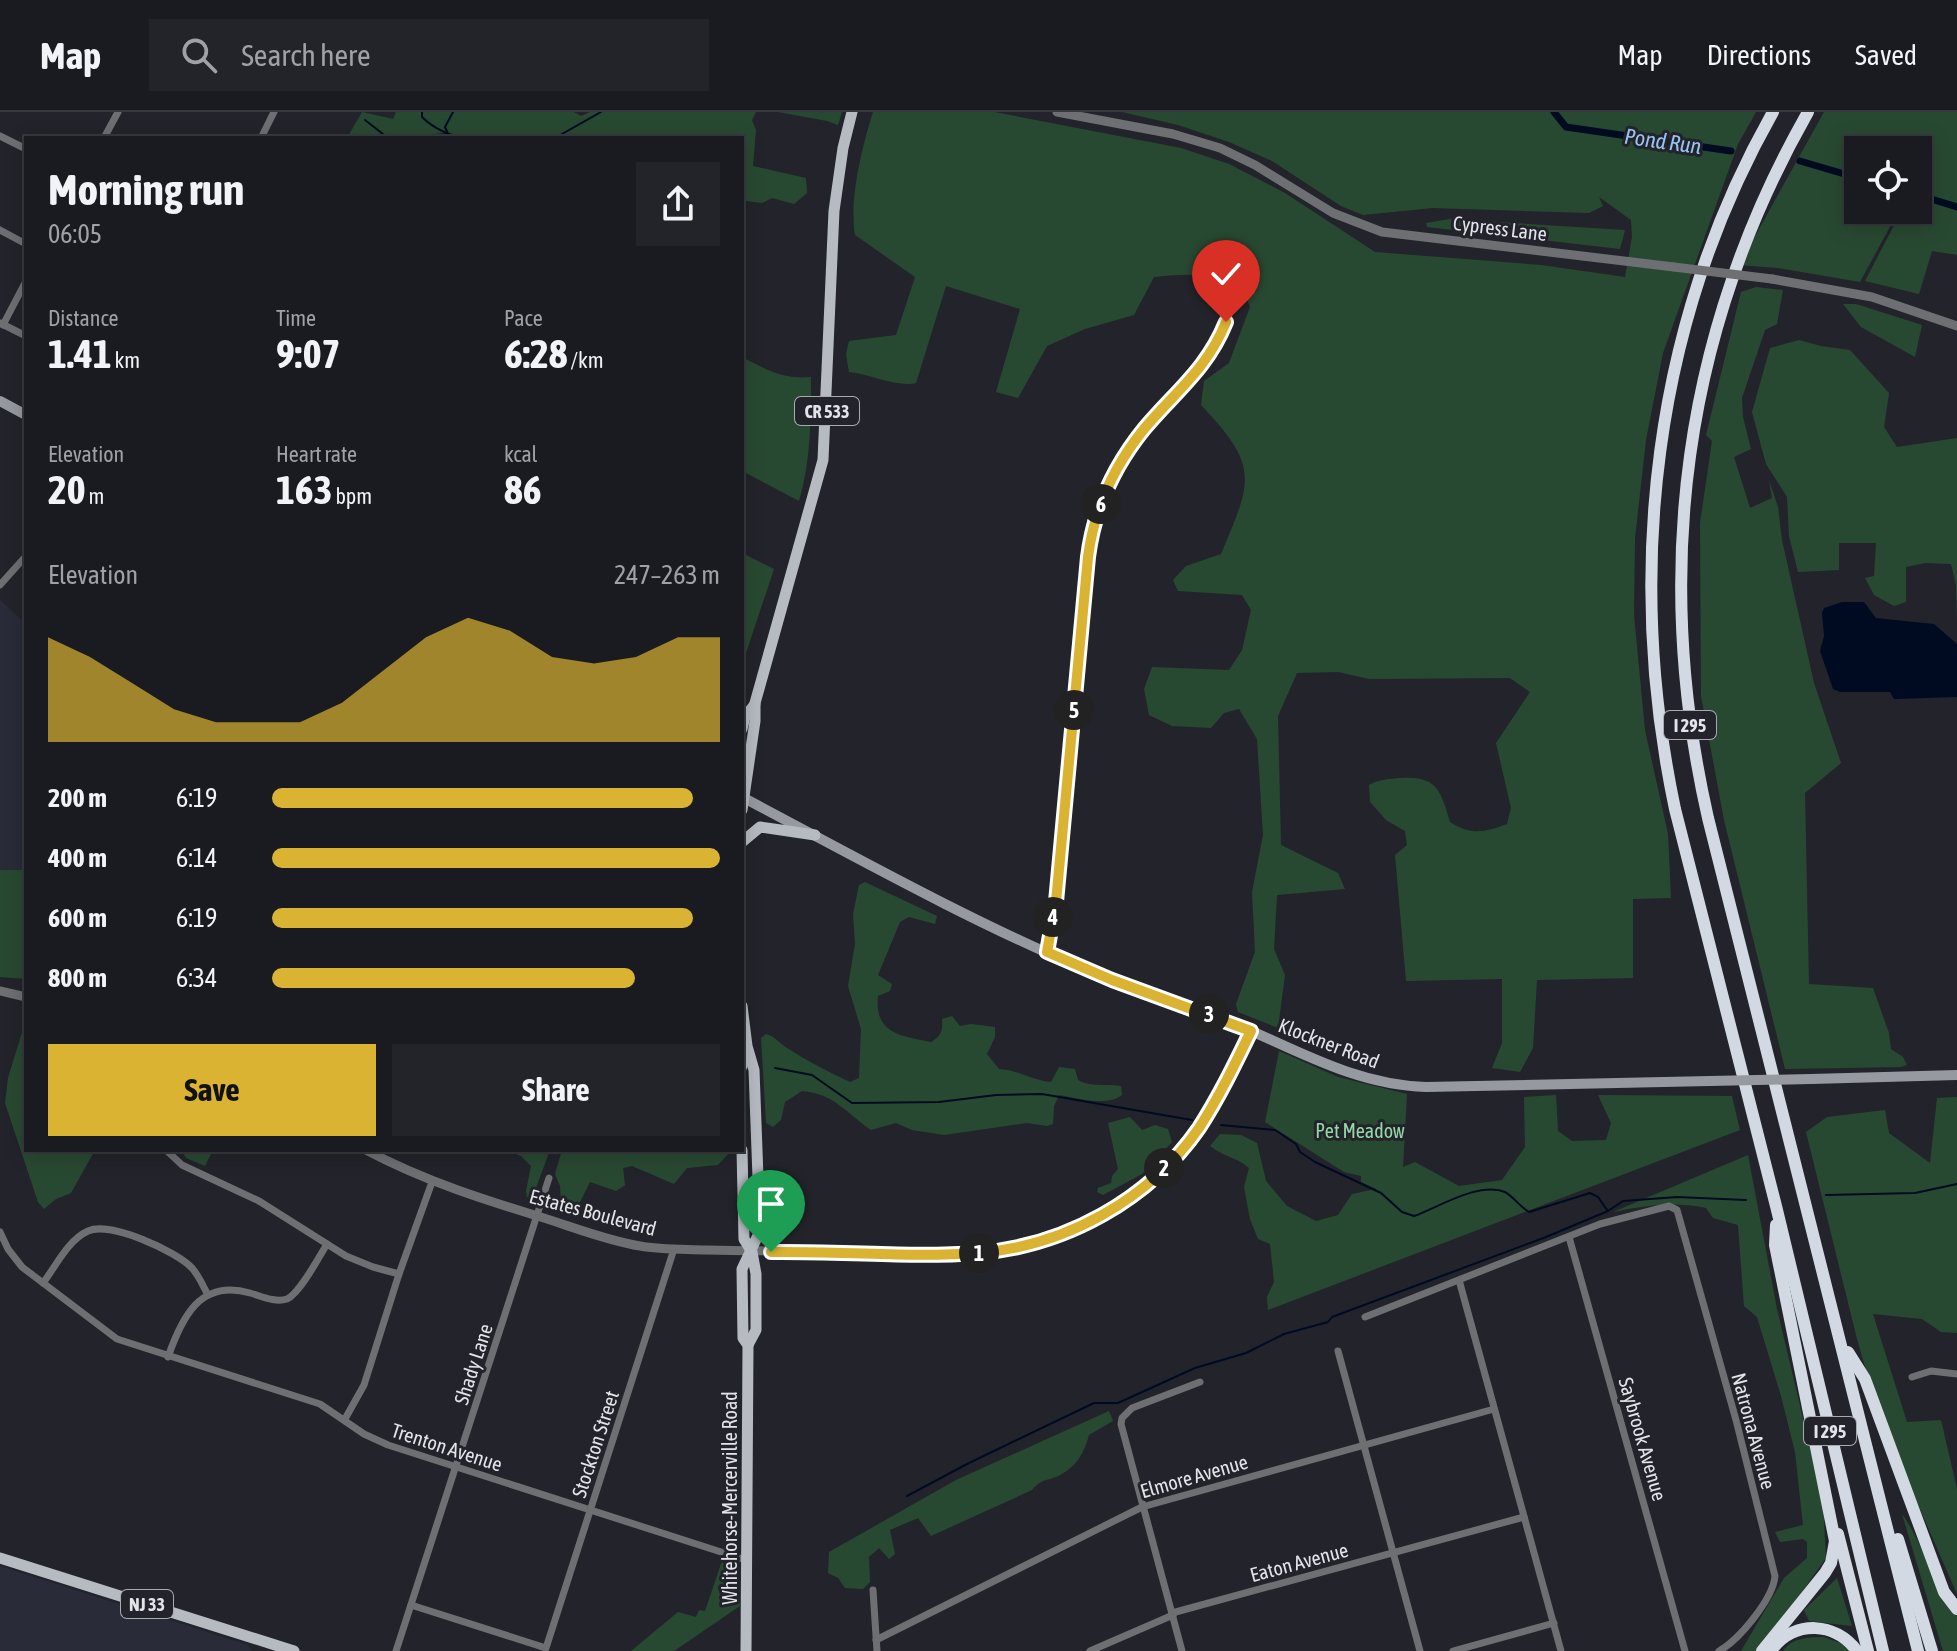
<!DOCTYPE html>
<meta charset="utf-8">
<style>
body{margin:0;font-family:"Asap Condensed",sans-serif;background:#232429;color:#f1f3f6;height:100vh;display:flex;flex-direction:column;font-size:30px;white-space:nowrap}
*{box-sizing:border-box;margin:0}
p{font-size:26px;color:#9fa1a5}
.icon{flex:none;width:44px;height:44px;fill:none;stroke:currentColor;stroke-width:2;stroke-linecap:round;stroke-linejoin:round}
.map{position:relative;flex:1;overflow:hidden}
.side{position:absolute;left:24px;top:24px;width:720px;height:1016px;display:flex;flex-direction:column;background:#1a1b20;border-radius:0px;box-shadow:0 4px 20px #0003,0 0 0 2px #38393e}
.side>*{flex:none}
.tools{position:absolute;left:1844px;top:24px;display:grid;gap:16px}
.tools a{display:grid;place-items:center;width:88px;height:88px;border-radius:0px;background:#1a1b20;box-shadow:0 4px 20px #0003,0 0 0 2px #38393e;font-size:40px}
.pin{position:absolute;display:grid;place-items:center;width:68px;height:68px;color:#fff;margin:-82px -34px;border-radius:50% 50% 50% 0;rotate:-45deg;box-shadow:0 0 8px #0007}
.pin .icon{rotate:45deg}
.km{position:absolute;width:40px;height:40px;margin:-20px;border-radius:50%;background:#222;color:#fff;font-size:22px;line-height:40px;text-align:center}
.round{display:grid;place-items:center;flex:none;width:84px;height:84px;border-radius:0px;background:#232429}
.summary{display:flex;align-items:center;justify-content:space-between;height:136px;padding:0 24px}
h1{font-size:44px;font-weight:700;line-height:60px}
.figures{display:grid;grid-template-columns:repeat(3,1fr);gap:12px;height:136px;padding:8px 24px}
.figures div{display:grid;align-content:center}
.figures b{font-size:40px;font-weight:700}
.figures small{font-size:22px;font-weight:400}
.figures p{font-size:22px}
.chart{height:224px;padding:16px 24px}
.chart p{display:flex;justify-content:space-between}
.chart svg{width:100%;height:144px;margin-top:8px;fill:#dbb333;opacity:.7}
.cta{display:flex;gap:16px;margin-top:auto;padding:16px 24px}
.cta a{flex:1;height:92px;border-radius:0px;background:#dbb333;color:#111;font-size:32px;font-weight:700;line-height:92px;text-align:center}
.cta a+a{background:#232429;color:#f1f3f6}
ul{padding:0 24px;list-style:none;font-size:26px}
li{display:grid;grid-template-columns:128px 96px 1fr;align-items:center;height:60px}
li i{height:20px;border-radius:10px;background:#dbb333}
header{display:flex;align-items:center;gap:48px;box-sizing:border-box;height:112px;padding:0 40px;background:#1a1b20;border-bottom:2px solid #38393e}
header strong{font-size:38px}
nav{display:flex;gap:44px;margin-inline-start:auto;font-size:28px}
.search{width:560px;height:72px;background:#232429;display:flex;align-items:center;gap:20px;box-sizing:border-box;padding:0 28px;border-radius:0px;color:#9fa1a5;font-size:30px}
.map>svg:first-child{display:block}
</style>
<header>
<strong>Map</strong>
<div class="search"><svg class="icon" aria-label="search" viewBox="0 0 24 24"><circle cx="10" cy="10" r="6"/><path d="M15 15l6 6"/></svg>Search here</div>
<nav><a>Map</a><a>Directions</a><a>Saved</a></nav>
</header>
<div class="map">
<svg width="1957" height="1539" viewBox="0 0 1957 1539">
<rect width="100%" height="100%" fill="#23242b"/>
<!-- built -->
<g fill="#292b38">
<path d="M0 488 26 512V758H0Z"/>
<path d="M0 1454 248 1533 252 1539H0Z"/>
</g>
<!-- green -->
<g fill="#284931">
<path d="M362 0 393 7 396 0H574L581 4 590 0H756L752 8 756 18 753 54 806 66 807 81 794 92 772 86 762 91 746 89 742 93V26H347Z"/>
<path d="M778 0H842L838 13 827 9Z"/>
<path d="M873 0H994L1181 36 1229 52 1285 81 1375 140 1541 153 1625 165 1632 125 1631 108 1599 85 1603 94 1589 101 1433 96 1363 103 1341 94 1272 49 1229 30 1178 13 1122 0H1756L1738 32 1663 241 1646 328 1635 426 1634 503 1645 618 1668 722 1671 786 1633 787V866L1537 868 1533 936 1520 960 1492 956 1502 931V867L1406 869 1395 743 1407 733 1405 719 1386 708 1370 690 1369 673C1380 667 1389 667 1400 666 1437 663 1441 679 1450 710 1471 724 1485 720 1507 712L1511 696 1496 631 1530 580 1510 566 1369 567 1338 560 1297 561 1278 604 1281 733 1338 761 1345 777 1277 783 1274 837 1285 863 1278 916 1238 900 1236 892 1255 840 1252 780 1263 723 1257 627 1239 597 1224 601 1211 616 1172 614 1149 603 1144 577 1152 555 1229 558 1242 538 1251 498 1242 483 1178 479 1173 468 1186 454 1221 442C1252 368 1260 355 1201 293L1204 269 1229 251 1250 195C1248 190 1245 181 1241 178 1218 159 1181 162 1154 165L1134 203 1085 217 1047 234 1018 286 996 280 1020 197 946 174 916 271C900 276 869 262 849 260L846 242 849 229 896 223 915 165 855 123C849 87 862 35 873 0Z"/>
<path d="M1824 0H1957V143L1932 139 1919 182 1865 169 1902 98H1918V38H1858V98H1899L1860 170 1778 156 1739 153Z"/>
<path d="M1450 107 1625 118 1620 137 1427 115 1426 111Z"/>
<path d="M1756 175 1783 178 1777 212 1765 218 1742 286 1743 305 1751 337 1734 345 1750 396 1772 386 1769 368 1778 395 1782 428 1814 571 1841 651 1805 681 1809 872 1873 876 1889 921 1891 937 1903 945 1907 953 1901 955 1785 957 1724 708 1701 584 1700 411 1712 329 1706 323 1741 180Z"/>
<path d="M1843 192H1856L1922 213 1915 245 1861 215Z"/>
<path d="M1799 228 1821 234 1850 238 1889 281 1884 315 1897 335 1957 326V511L1956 473 1951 452 1925 451 1906 455V490L1894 494 1874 483 1865 466 1874 464 1876 431H1839V458L1798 460 1789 424 1787 385 1766 352 1752 300 1770 236Z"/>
<path d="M742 245C765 257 784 268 811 265 811 307 811 348 799 389L742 359Z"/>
<path d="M742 441 774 457 742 553Z"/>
<path d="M0 758H26V867L0 865Z"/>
<path d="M865 770 937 804 935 812 909 805 900 810 878 863 892 872 890 879 878 884C874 921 900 924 931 930 941 924 943 919 942 907L952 904 960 914 971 912 995 915V925L987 942 999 957C1018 958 1032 968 1051 970L1059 955 1075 957 1078 968C1092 976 1105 971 1121 974L1122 983C1107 995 1077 986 1059 983L1054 994 1053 1012 1047 1014 1027 1011 944 1023 912 1018 896 1011 871 1018C845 1000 835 982 802 979L785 990 781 1008 773 1015 766 1011 761 926 766 922C776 925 779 931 787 936 808 949 828 960 850 970L859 966 861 917 848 874 855 832 853 802 859 773Z"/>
<path d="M26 907V1038H95L71 1081 56 1087 44 1097 38 1090 5 991 8 966Z"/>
<path d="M1279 939 1338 965 1407 982 1403 1055 1415 1050 1459 1074 1502 1068 1525 1035 1524 985 1556 983 1558 1019 1572 1029 1606 1028 1611 1011 1598 983 1732 984 1740 1018 1268 1198 1267 1185 1274 1170 1270 1132 1258 1127 1250 1107 1244 1075 1249 1056C1235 1044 1224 1045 1210 1034L1220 1022 1241 1023 1257 1031 1266 1069 1287 1094 1316 1109 1338 1103 1352 1082 1376 1077 1361 1070V1064L1344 1060 1265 1010Z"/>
<path d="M1957 985V1221L1941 1220 1922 1207 1873 1202 1907 1310 1941 1308 1957 1377V1482L1879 1303 1857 1227 1806 1020 1827 1005 1885 998 1889 1021 1930 1051 1937 986Z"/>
<path d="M1130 1005 1142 1018 1155 1013 1168 1017 1172 1030 1142 1062 1103 1083 1097 1080 1098 1076 1111 1071 1112 1064 1118 1057 1108 1011Z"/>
<path d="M181 1038H213L205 1054 186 1046Z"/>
<path d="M506 1038H550L533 1084 527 1085 526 1079 531 1054 521 1044Z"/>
<path d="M562 1038H732L718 1053 687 1056 674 1072 632 1054 623 1056 625 1073 616 1079 590 1070 577 1096 561 1090 560 1074 555 1062Z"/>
<path d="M1748 1043 1777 1197 1823 1390 1826 1446 1760 1539H1741L1784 1466 1807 1446V1430L1803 1427 1780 1430 1775 1420 1803 1413 1795 1340 1781 1284 1757 1205 1744 1194 1738 1113 1713 1106 1706 1096C1673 1089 1645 1094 1613 1100Z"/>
<path d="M1109 1299 1113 1309 1089 1323C1084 1341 1077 1354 1060 1363 1047 1370 1043 1365 1032 1378L931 1424 918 1406 890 1418 895 1442 889 1447 879 1436 869 1445 870 1470 863 1477 845 1476 838 1466 828 1461 829 1440 956 1368Z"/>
<path d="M1902 1402C1925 1433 1931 1473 1957 1502V1539H1943Z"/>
<path d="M723 1446 731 1449 739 1458 740 1494 674 1539H631L678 1500 696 1505 699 1498 705 1499Z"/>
<path d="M1837 1466 1852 1514 1809 1509 1804 1498Z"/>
<path d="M1824 1525 1848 1534 1851 1539H1783C1791 1526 1809 1525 1824 1525Z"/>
</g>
<!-- water -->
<path fill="#000b22" d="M1842 490H1864L1876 506 1934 512 1957 532V585L1897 587H1894L1890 580H1840L1833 577 1820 539 1824 524 1822 501 1824 496Z"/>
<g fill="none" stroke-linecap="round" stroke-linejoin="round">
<!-- stream -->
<g stroke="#000b22" stroke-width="2">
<path d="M422 0V5C434 17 452 25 468 26"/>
<path d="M365 8 388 26"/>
<path d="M397 26 448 22 445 15 453 0"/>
<path d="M555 26 601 0"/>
<path d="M775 956 812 963 852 991 939 990 996 983 1042 982 1192 1008"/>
<path d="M1221 1013 1275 1018 1296 1032 1300 1040 1315 1050 1381 1081 1402 1100 1414 1104C1437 1096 1479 1069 1505 1080 1513 1084 1520 1095 1529 1100L1590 1081 1598 1085 1607 1098"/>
<path d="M1826 1083 1915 1081 1957 1072"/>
<path d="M907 1384 969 1351 1094 1291H1118L1195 1256 1246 1241 1284 1222 1328 1210 1332 1205 1546 1125 1608 1099 1623 1089 1677 1085 1746 1088"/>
</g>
<!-- canal -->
<g stroke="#000b22" stroke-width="7">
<path d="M1554 0 1566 15 1731 39"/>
<path d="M1800 49 1858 66"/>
<path d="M1918 83 1957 95"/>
</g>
<!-- minor -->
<g stroke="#6d6f73" stroke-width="7">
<path d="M0 24 26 37"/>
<path d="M104 26 118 0"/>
<path d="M261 26 274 0"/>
<path d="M0 118 26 132"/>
<path d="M0 211 26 224"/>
<path d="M3 213 26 169"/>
<path d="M0 473 26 444"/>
<path d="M1047 840 1056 790 1088 445C1094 398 1114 354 1144 317 1176 279 1207 257 1226 210"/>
<path d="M166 1038 182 1053 259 1089 346 1144 373 1155 399 1162"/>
<path d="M0 1120 8 1137 22 1155 117 1227 320 1292 364 1322 388 1333 746 1448"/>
<path d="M1569 1125 1685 1539"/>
<path d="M1459 1168 1561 1539"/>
<path d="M43 1171C56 1154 68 1128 88 1119 110 1109 176 1139 192 1156 199 1164 203 1174 208 1183"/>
<path d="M1365 1205 1600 1112 1669 1094 1677 1098 1736 1308 1775 1464C1773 1487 1739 1528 1719 1539"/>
<path d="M1338 1239 1420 1539"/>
<path d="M168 1245C182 1205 200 1167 250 1181 261 1184 275 1191 287 1187 300 1181 319 1145 327 1132"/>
<path d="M1912 1265 1931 1259 1957 1262"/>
<path d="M345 1307 364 1273 399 1162 432 1070"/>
<path d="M873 1478 877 1539"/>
<path d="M411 1493 546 1536 674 1137"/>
<path d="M1172 1501 1524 1405"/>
<path d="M876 1528 1142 1395 1494 1297"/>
<path d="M396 1539 549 1066"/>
<path d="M1090 1539 1173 1503"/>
<path d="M1182 1539 1121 1312 1122 1306 1132 1296 1200 1270"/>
<path d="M1453 1539 1554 1511"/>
</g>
<!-- tertiary -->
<g stroke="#6d6f73" stroke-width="9">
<path d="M1057 0 1173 22 1220 36 1255 53 1333 101 1382 120 1674 155"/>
<path d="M1772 167 1872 185 1957 214"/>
<path d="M0 879 26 885"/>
<path d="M366 1038C424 1069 485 1088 547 1107 578 1117 609 1129 640 1134 662 1138 685 1137 707 1138 747 1139 787 1139 828 1139 922 1139 1015 1152 1101 1104 1178 1060 1213 997 1251 919"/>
</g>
<!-- secondary -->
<g stroke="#969aa0" stroke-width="10">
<path d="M0 289 26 303"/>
<path d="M742 685C854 744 966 807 1084 857 1130 876 1179 889 1226 908 1292 935 1353 973 1426 975L1710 969"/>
<path d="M1811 967 1957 963"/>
</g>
<!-- primary -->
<g stroke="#b6bbc2" stroke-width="11">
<path d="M742 617 745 605 755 592"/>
<path d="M742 698 755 609V591L823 348 834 99 843 36 852 0"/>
<path d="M742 730 760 715 815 723"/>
<path d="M742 894 747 934 754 958 760 1119 742 1157 743 1226 748 1233 746 1539"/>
<path d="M742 954 746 935"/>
<path d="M742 1038 744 1127 752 1140 756 1162V1218L748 1233"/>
<path d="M0 1446 294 1539"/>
</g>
<!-- motorway -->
<g stroke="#d3d9e2" stroke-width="12">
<path d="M1773 0C1653 212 1625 460 1675 697L1777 1098 1883 1539"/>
<path d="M1808 0C1683 220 1652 460 1708 706L1918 1539"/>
<path d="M1848 1240 1865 1267 1944 1480 1957 1497"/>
<path d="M1838 1422 1868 1539"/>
<path d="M1898 1427 1932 1539"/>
<path d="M1773 1536C1796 1508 1835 1510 1857 1539"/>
<path d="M1762 1539 1825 1461 1831 1451 1835 1429 1775 1133 1776 1113"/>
</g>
<!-- tertiary-bridge -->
<path stroke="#6d6f73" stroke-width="9" d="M1674 155 1772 167"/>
<!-- secondary-bridge -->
<path stroke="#969aa0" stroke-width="10" d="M1710 969 1811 967"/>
</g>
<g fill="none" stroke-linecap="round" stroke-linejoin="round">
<defs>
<path id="route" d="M771 1140C839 1139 910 1146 978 1141 1065 1134 1149 1088 1199 1016 1219 985 1235 952 1251 919L1112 868 1047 840 1056 790 1088 445C1094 398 1114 354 1144 317 1176 279 1207 257 1226 210"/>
</defs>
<!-- route casing -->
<use href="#route" stroke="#fff" stroke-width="16"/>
<!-- route -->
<use href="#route" stroke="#dbb333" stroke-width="10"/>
</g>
<g text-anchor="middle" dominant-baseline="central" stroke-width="6" stroke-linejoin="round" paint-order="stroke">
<!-- shield labels -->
<g fill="#23242b" stroke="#a9aab0" stroke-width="2">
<rect x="795" y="285" width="64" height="28" rx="6"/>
<rect x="1664" y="599" width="52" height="28" rx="6"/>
<rect x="1804" y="1305" width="52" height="28" rx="6"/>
<rect x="121" y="1478" width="52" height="28" rx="6"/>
</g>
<g font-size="18" font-weight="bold" fill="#e3e4e9">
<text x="827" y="299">CR 533</text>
<text x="1690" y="613">I 295</text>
<text x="1830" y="1319">I 295</text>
<text x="147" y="1492">NJ 33</text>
</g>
<!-- street labels -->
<g font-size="20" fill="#e3e4e9" stroke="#23242b">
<text transform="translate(1500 116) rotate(7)">Cypress Lane</text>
<text transform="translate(1329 931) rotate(21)">Klockner Road</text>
<text transform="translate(593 1100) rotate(15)">Estates Boulevard</text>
<text transform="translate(473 1252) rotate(-72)">Shady Lane</text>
<text transform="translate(1754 1319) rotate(75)">Natrona Avenue</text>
<text transform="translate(1643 1327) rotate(74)">Saybrook Avenue</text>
<text transform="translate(595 1332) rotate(-72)">Stockton Street</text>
<text transform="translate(447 1335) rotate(18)">Trenton Avenue</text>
<text transform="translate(1194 1364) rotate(-16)">Elmore Avenue</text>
<text transform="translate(729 1386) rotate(-90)">Whitehorse-Mercerville Road</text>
<text transform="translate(1299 1450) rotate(-15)">Eaton Avenue</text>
</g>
<!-- park labels -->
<g font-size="20" fill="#94d9a5" stroke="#23242b">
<text x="1360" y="1018">Pet Meadow</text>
</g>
<!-- water labels -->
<g font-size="22" font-style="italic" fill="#9ac4f3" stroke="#23242b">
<text transform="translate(1663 29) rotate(8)">Pond Run</text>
</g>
</g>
</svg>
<div class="tools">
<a><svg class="icon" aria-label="locate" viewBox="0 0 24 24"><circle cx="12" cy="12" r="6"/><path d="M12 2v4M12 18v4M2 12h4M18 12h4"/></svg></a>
</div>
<div class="pin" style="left:771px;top:1140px;background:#1e9e55"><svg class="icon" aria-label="arrive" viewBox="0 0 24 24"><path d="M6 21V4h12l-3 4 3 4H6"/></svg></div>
<div class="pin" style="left:1226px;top:210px;background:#d93025"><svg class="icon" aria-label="check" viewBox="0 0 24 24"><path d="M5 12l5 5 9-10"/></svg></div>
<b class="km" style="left:979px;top:1141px">1</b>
<b class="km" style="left:1164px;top:1056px">2</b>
<b class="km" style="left:1209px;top:902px">3</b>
<b class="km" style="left:1053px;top:805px">4</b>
<b class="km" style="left:1074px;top:598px">5</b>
<b class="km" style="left:1101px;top:392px">6</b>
<section class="side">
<div class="summary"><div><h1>Morning run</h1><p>06:05</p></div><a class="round"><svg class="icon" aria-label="share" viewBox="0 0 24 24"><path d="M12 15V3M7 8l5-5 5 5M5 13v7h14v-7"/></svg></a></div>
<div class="figures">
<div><p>Distance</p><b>1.41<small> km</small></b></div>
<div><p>Time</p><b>9:07</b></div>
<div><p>Pace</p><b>6:28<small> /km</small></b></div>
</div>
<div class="figures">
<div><p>Elevation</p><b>20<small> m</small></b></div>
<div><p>Heart rate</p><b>163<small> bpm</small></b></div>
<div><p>kcal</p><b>86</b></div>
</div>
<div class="chart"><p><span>Elevation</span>247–263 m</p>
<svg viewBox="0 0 160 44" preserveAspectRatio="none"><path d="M0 44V12L10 18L20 26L30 34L40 38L50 38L60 38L70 32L80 22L90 12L100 6L110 10L120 18L130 20L140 18L150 12L160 12V44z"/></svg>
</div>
<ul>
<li><b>200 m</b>6:19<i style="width:94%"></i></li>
<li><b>400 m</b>6:14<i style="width:100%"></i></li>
<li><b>600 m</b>6:19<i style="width:94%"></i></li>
<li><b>800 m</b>6:34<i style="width:81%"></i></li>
</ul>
<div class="cta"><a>Save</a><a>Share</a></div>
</section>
</div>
